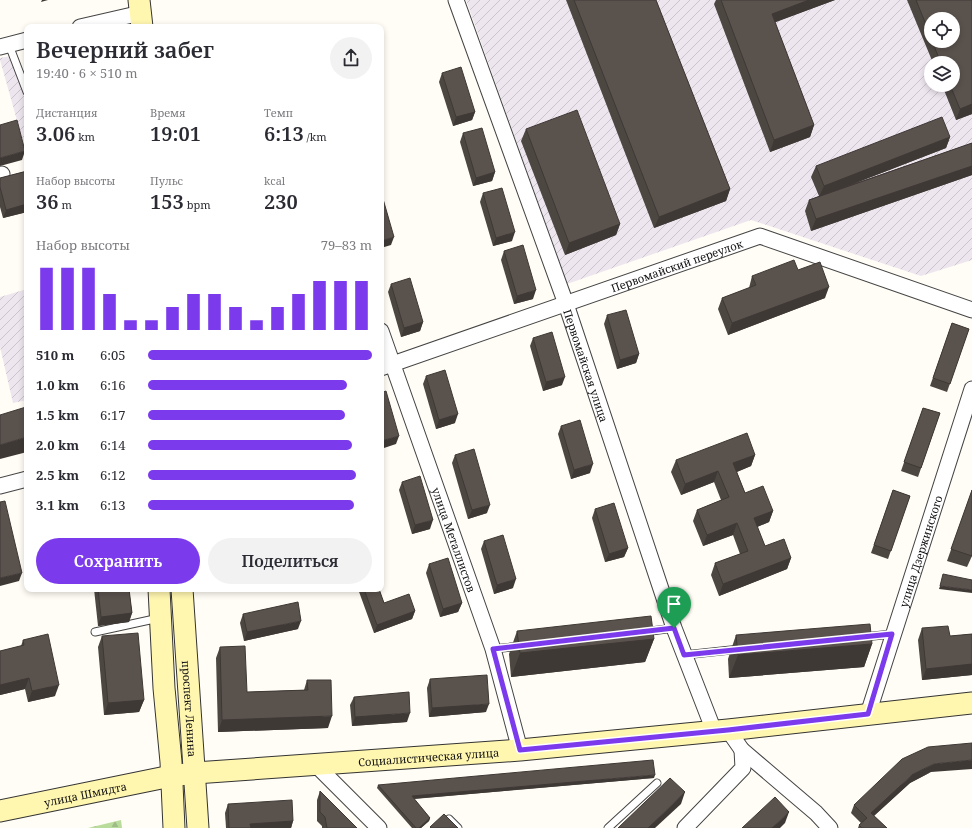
<!DOCTYPE html>
<html lang="ru">
<meta charset="utf-8">
<style>
body{margin:0;font-family:"Noto Serif",serif;background:#f2f2f3;color:#2b2b33;height:100vh;display:flex;flex-direction:column;font-size:15px;white-space:nowrap}
*{box-sizing:border-box;margin:0}
p{font-size:13px;color:#7c7c81}
.icon{flex:none;width:22px;height:22px;fill:none;stroke:currentColor;stroke-width:2;stroke-linecap:round;stroke-linejoin:round}
.map{position:relative;flex:1;overflow:hidden}
.drawer{position:absolute;left:24px;top:24px;width:360px;height:568px;display:flex;flex-direction:column;background:#fff;border-radius:8px;box-shadow:0 2px 6px #0003}
.drawer>*{flex:none}
.buttons{position:absolute;left:924px;top:12px;display:grid;gap:8px}
.buttons a{display:grid;place-items:center;width:36px;height:36px;border-radius:50%;background:#fff;box-shadow:0 2px 6px #0003;font-size:20px}
.pin{position:absolute;display:grid;place-items:center;width:34px;height:34px;color:#fff;margin:-41px -17px;border-radius:50% 50% 50% 0;rotate:-45deg;box-shadow:0 0 4px #0007}
.pin .icon{rotate:45deg}
.round{display:grid;place-items:center;flex:none;width:42px;height:42px;border-radius:21px;background:#f2f2f3}
.overview{display:flex;align-items:center;justify-content:space-between;height:68px;padding:0 12px}
h1{font-size:22px;font-weight:600;line-height:30px}
.metrics{display:grid;grid-template-columns:repeat(3,1fr);gap:6px;height:68px;padding:4px 12px}
.metrics div{display:grid;align-content:center}
.metrics b{font-size:20px;font-weight:600}
.metrics small{font-size:11px;font-weight:400}
.metrics p{font-size:11px}
.chart{height:112px;padding:8px 12px}
.chart p{display:flex;justify-content:space-between}
.chart svg{width:100%;height:72px;margin-top:4px;stroke:#7c3aed;stroke-width:6}
.primary-button{display:flex;gap:8px;margin-top:auto;padding:8px 12px}
.primary-button a{flex:1;height:46px;border-radius:24px;background:#7c3aed;color:#fff;font-size:16px;font-weight:600;line-height:46px;text-align:center}
.primary-button a+a{background:#f2f2f3;color:#2b2b33}
ul{padding:0 12px;list-style:none;font-size:13px}
li{display:grid;grid-template-columns:64px 48px 1fr;align-items:center;height:30px}
li i{height:10px;border-radius:5px;background:#7c3aed}
.map>svg:first-child{display:block}
</style>
<div class="map">
<svg width="972" height="828" viewBox="0 0 972 828">
<defs>
<pattern id="industrial-furrows" width="10" height="10" patternUnits="userSpaceOnUse"><rect width="10" height="10" fill="#eee6ef"/><path d="M-1 1l2-2M0 10L10 0M9 11l2-2" fill="none" stroke="#cbc4cc"/></pattern>
<pattern id="forest-firs" width="22" height="20" patternUnits="userSpaceOnUse"><rect width="22" height="20" fill="#b9dc9c"/><path d="M5 1l3.5 6h-7zM16 11l3.5 6h-7z" fill="#9ebc85"/></pattern>
</defs>
<rect width="100%" height="100%" fill="#fffdf5"/>
<!-- industrial -->
<g fill="url(#industrial-furrows)" fill-rule="evenodd">
<path d="M466 0H972V260L921 276 751 220 567 284ZM931 19H953V41H931ZM931 63H953V85H931Z"/>
<path d="M11 56 27 100V156L0 60V58Z"/>
<path d="M27 289V400L13 403 0 347V297Z"/>
</g>
<!-- forest -->
<path fill="url(#forest-firs)" d="M121 820 122 828H88Z"/>
<g fill="none" stroke-linecap="round" stroke-linejoin="round">
<defs>
<g id="lane">
<path d="M9 45 27 92"/>
<path d="M95 632 159 618"/>
<path d="M644 632 674 628"/>
<path d="M864 637 892 634"/>
<path d="M493 649 521 646"/>
<path d="M684 655 740 649"/>
<path d="M449 819 458 828"/>
<path d="M608 828 657 783"/>
</g>
<g id="street">
<path id="s1" d="M456 0 566 304 674 628 714 731"/>
<path d="M80 27 141 13"/>
<path d="M0 47 27 40"/>
<path d="M0 175 2 174"/>
<path id="s2" d="M381 331 493 649 520 750"/>
<path id="s3" d="M381 368 760 236 972 310"/>
<path d="M0 486 27 479"/>
<path id="s4" d="M868 714 972 389"/>
<path d="M728 730 742 750 816 813 830 828"/>
<path d="M315 764 379 828"/>
<path d="M685 828 743 768 742 750"/>
</g>
<g id="secondary">
<path d="M139 0 142 27"/>
<path d="M159 589 164 688 171 762 174 828"/>
<path id="s5" d="M182 589 198 828"/>
<path id="s6" d="M0 811 171 776 195 773 520 750 728 730 972 703"/>
</g>
</defs>
<!-- lane casing -->
<use href="#lane" stroke="#444" stroke-width="9"/>
<!-- street casing -->
<use href="#street" stroke="#444" stroke-width="17"/>
<!-- secondary casing -->
<use href="#secondary" stroke="#333" stroke-width="23"/>
<!-- lane -->
<use href="#lane" stroke="#fff" stroke-width="7"/>
<!-- street -->
<use href="#street" stroke="#fff" stroke-width="15"/>
<!-- secondary -->
<use href="#secondary" stroke="#fff6b0" stroke-width="21"/>
</g>
<!-- wall -->
<g fill="#4d4742" fill-rule="evenodd">
<path d="M566 0H656L730 189 726 201 654 228Z"/>
<path d="M716 0H835L775 22 814 125 810 137 770 152 714 4Z"/>
<path d="M907 0H972V114L956 120 942 85H953V63H933ZM931 19 953 41H931Z"/>
<path d="M442 73 475 112 472 120 453 126 439 82Z"/>
<path d="M526 129 620 224 616 235 565 255 521 141Z"/>
<path d="M463 133 495 172 492 181 473 186 460 142Z"/>
<path d="M950 137 946 148 856 183 972 143V175L811 231 805 211 809 200 819 196 811 177 816 166Z"/>
<path d="M27 171V212L3 218 0 207V178Z"/>
<path d="M483 193 512 241 493 246 480 202Z"/>
<path d="M504 251 533 299 514 304 501 260Z"/>
<path d="M798 270 825 298 728 335 718 309 722 298 749 288 752 276Z"/>
<path d="M391 284 423 322 420 331 401 337 388 292Z"/>
<path d="M607 315 639 354 636 363 617 369 604 324Z"/>
<path d="M952 323 969 329 947 392 930 386Z"/>
<path d="M533 338 562 385 543 391 530 346Z"/>
<path d="M426 376 455 423 436 429 423 384Z"/>
<path d="M923 408 940 413 918 477 901 471Z"/>
<path d="M561 426 590 473 571 479 558 434Z"/>
<path d="M455 455 487 513 468 519 452 463Z"/>
<path d="M755 455 751 466 737 472 745 493 773 511 769 522 757 527 765 546 791 558 787 569 719 596 711 575 715 563 740 554 733 535 703 546 693 521 697 510 721 500 714 482 681 495 671 472 676 460Z"/>
<path d="M402 482 430 529 412 534 399 490Z"/>
<path d="M893 490 910 496 888 559 871 553Z"/>
<path d="M972 490V556L967 567 947 561Z"/>
<path d="M595 509 628 548 624 557 605 562 592 518Z"/>
<path d="M484 541 513 588 494 594 481 549Z"/>
<path d="M429 564 462 603 458 612 440 617 426 573Z"/>
<path d="M94 589H129L132 613 129 622 98 626Z"/>
<path d="M358 589H379L384 603 415 611 412 619 374 633Z"/>
<path d="M243 614 298 629 244 641 240 623Z"/>
<path d="M922 628 950 636 972 634V675L922 680 918 640Z"/>
<path d="M517 631 654 639 645 662 511 677 509 654Z"/>
<path d="M736 635 872 644 864 667 729 678 728 659Z"/>
<path d="M102 636 144 700 139 712 104 715 98 647Z"/>
<path d="M23 640 55 696 28 702 25 689 0 695V651L21 646Z"/>
<path d="M220 647 247 692 304 690 307 680 328 728 218 732 216 658Z"/>
<path d="M430 679 486 712 429 717 427 688Z"/>
<path d="M354 697 407 722 352 726 350 705Z"/>
<path d="M931 772 910 783 874 816 887 828H858L859 825 861 823 851 813 854 805Z"/>
<path d="M654 778 414 799 430 818 429 821 421 828H412L377 788 378 785Z"/>
<path d="M320 791 357 828H322V826L317 821V800Z"/>
<path d="M228 804 293 821 291 828H226L225 813Z"/>
</g>
<!-- shaded-wall -->
<g fill="#3f3936">
<path d="M42 0H48L41 2Z"/>
<path d="M809 0H835L768 25 772 14Z"/>
<path d="M972 104V114L956 120 960 109Z"/>
<path d="M475 112 472 120 453 126 456 117Z"/>
<path d="M814 125 810 137 770 152 774 140Z"/>
<path d="M950 137 946 148 819 197 824 186Z"/>
<path d="M25 151 22 160 0 166V158Z"/>
<path d="M972 166V175L811 231 816 219Z"/>
<path d="M495 172 492 181 473 186 476 178Z"/>
<path d="M730 189 726 201 654 228 659 217Z"/>
<path d="M27 204V212L3 218 6 210Z"/>
<path d="M620 224 616 235 565 255 569 243Z"/>
<path d="M515 232 512 241 493 246 496 238Z"/>
<path d="M394 237 391 245 381 248V241Z"/>
<path d="M829 287 825 298 728 335 732 323Z"/>
<path d="M536 290 533 299 514 304 517 296Z"/>
<path d="M423 322 420 331 401 337 404 328Z"/>
<path d="M639 354 636 363 617 369 620 360Z"/>
<path d="M565 377 562 385 543 391 546 382Z"/>
<path d="M458 414 455 423 436 429 439 420Z"/>
<path d="M399 436 396 444 381 449V441Z"/>
<path d="M27 437V452L0 459V445Z"/>
<path d="M755 455 751 466 729 475 733 463Z"/>
<path d="M593 464 590 473 571 479 574 470Z"/>
<path d="M718 471 714 482 681 495 685 484Z"/>
<path d="M490 505 487 513 468 519 472 510Z"/>
<path d="M773 511 769 522 750 530 754 518Z"/>
<path d="M433 520 430 529 412 534 415 525Z"/>
<path d="M737 523 733 535 703 546 707 535Z"/>
<path d="M628 548 624 557 605 562 609 554Z"/>
<path d="M791 558 787 569 719 596 723 584Z"/>
<path d="M22 573 19 581 0 586V578Z"/>
<path d="M516 579 513 588 494 594 497 585Z"/>
<path d="M940 586 972 590V593L939 589Z"/>
<path d="M462 603 458 612 440 617 443 609Z"/>
<path d="M415 611 412 619 374 633 377 625Z"/>
<path d="M132 613 129 622 98 626 101 617Z"/>
<path d="M301 621 298 629 244 641 247 632Z"/>
<path d="M654 639 645 662 511 677 520 653Z"/>
<path d="M872 644 864 667 729 678 738 655Z"/>
<path d="M972 664V675L922 680 926 669Z"/>
<path d="M29 678 25 689 0 695V685Z"/>
<path d="M59 685 55 696 28 702 32 691Z"/>
<path d="M144 700 139 712 104 715 108 703Z"/>
<path d="M489 704 486 712 429 717 432 708Z"/>
<path d="M410 713 407 722 352 726 355 717Z"/>
<path d="M332 716 328 728 218 732 222 720Z"/>
<path d="M972 760V769L931 772 910 783 868 821 871 813 913 774 934 764Z"/>
<path d="M655 775 654 778 411 799 412 796Z"/>
<path d="M685 792 681 804 655 828H648Z"/>
<path d="M789 812 785 823 780 828H772Z"/>
<path d="M430 818 429 821 421 828H419Z"/>
<path d="M293 821 291 828H249L250 824Z"/>
</g>
<!-- building -->
<g fill="#5a524d" stroke="#3f3936">
<path d="M574 0H656L730 189 659 217Z"/>
<path d="M721 0H809L772 14 814 125 774 140Z"/>
<path d="M916 0H972V104L960 109 950 85H953V63H941L932 41H953V19H931V37Z"/>
<path d="M461 67 475 112 456 117 442 73Z"/>
<path d="M577 110 620 224 569 243 526 129Z"/>
<path d="M942 117 950 137 824 186 816 166Z"/>
<path d="M17 120 25 151 0 158V125Z"/>
<path d="M482 128 495 172 476 178 463 133Z"/>
<path d="M972 143V166L816 219 809 200Z"/>
<path d="M27 171V204L6 210 0 187V178Z"/>
<path d="M502 188 515 232 496 238 483 193Z"/>
<path d="M381 192 394 237 381 241Z"/>
<path d="M523 245 536 290 517 296 504 251Z"/>
<path d="M794 260 798 270 820 262 829 287 732 323 722 298 756 285 752 276Z"/>
<path d="M410 278 423 322 404 328 391 284Z"/>
<path d="M626 310 639 354 620 360 607 315Z"/>
<path d="M952 323 969 329 950 384 933 378Z"/>
<path d="M552 332 565 377 546 382 533 338Z"/>
<path d="M445 370 458 414 439 420 426 376Z"/>
<path d="M386 391 399 436 381 441V393Z"/>
<path d="M26 407 27 411V437L0 445V415Z"/>
<path d="M923 408 940 413 921 468 904 462Z"/>
<path d="M580 420 593 464 574 470 561 426Z"/>
<path d="M747 433 755 455 733 463 745 493 763 486 773 511 754 518 765 546 784 539 791 558 723 584 715 563 748 551 737 523 707 535 697 510 729 497 718 471 685 484 676 460Z"/>
<path d="M474 449 490 505 472 510 455 455Z"/>
<path d="M420 476 433 520 415 525 402 482Z"/>
<path d="M893 490 910 496 891 551 874 545Z"/>
<path d="M972 490V556L951 549Z"/>
<path d="M5 501 22 573 0 578V502Z"/>
<path d="M614 503 628 548 609 554 595 509Z"/>
<path d="M503 535 516 579 497 585 484 541Z"/>
<path d="M448 558 462 603 443 609 429 564Z"/>
<path d="M943 574 972 580V590L940 586Z"/>
<path d="M98 589H129L132 613 101 617Z"/>
<path d="M364 589H379L384 603 409 594 415 611 377 625Z"/>
<path d="M298 602 301 621 247 632 243 614Z"/>
<path d="M651 616 654 639 520 653 517 631Z"/>
<path d="M870 624 872 644 738 655 736 635Z"/>
<path d="M948 626 950 636 972 634V664L926 669 922 628Z"/>
<path d="M138 633 144 700 108 703 102 636Z"/>
<path d="M48 634 59 685 32 691 29 678 0 685V651L24 645 23 640Z"/>
<path d="M245 646 247 692 308 690 307 680H331L332 716 222 720 220 647Z"/>
<path d="M487 675 489 704 432 708 430 679Z"/>
<path d="M409 692 410 713 355 717 354 697Z"/>
<path d="M972 743V760L934 764 913 774 871 813 887 828H862L859 825 867 818 854 805 902 759 928 747Z"/>
<path d="M653 760 655 775 412 796 430 818 419 828H416L378 785Z"/>
<path d="M670 778 685 792 648 828H618Z"/>
<path d="M320 791 357 828H327L325 817 320 812Z"/>
<path d="M775 797 789 812 772 828H742Z"/>
<path d="M292 800 293 821 250 824 251 828H229L228 804Z"/>
<path d="M444 814 458 828H431L430 827Z"/>
</g>
<g fill="none" stroke-linecap="round" stroke-linejoin="round">
<defs>
<path id="route" d="M674 628 684 655 892 634 868 714 728 730 520 750 493 649Z"/>
</defs>
<!-- route casing -->
<use href="#route" stroke="#fff" stroke-width="8"/>
<!-- route -->
<use href="#route" stroke="#7c3aed" stroke-width="5"/>
</g>
<g text-anchor="middle" dominant-baseline="central" stroke-width="4" stroke-linejoin="round" paint-order="stroke">
<!-- street labels -->
<g font-size="11" fill="#111" stroke="#fff">
<text stroke="none"><textPath href="#s3" startOffset="313">Первомайский переулок</textPath></text>
<text stroke="none"><textPath href="#s1" startOffset="388">Первомайская улица</textPath></text>
<text stroke="none"><textPath href="#s2" startOffset="221">улица Металлистов</textPath></text>
<text stroke="none"><textPath href="#s4" startOffset="171">улица Дзержинского</textPath></text>
<text stroke="none"><textPath href="#s5" startOffset="120">проспект Ленина</textPath></text>
<text stroke="none"><textPath href="#s6" startOffset="433">Социалистическая улица</textPath></text>
<text stroke="none"><textPath href="#s6" startOffset="87">улица Шмидта</textPath></text>
</g>
</g>
</svg>
<div class="buttons">
<a><svg class="icon" aria-label="locate" viewBox="0 0 24 24"><circle cx="12" cy="12" r="6"/><path d="M12 2v4M12 18v4M2 12h4M18 12h4"/></svg></a>
<a><svg class="icon" aria-label="layers" viewBox="0 0 24 24"><path d="M12 4l9 5-9 5-9-5zM3 14l9 5 9-5"/></svg></a>
</div>
<div class="pin" style="left:674px;top:628px;background:#1e9e55"><svg class="icon" aria-label="arrive" viewBox="0 0 24 24"><path d="M6 21V4h12l-3 4 3 4H6"/></svg></div>
<section class="drawer">
<div class="overview"><div><h1>Вечерний забег</h1><p>19:40 · 6 × 510 m</p></div><a class="round"><svg class="icon" aria-label="share" viewBox="0 0 24 24"><path d="M12 15V3M7 8l5-5 5 5M5 13v7h14v-7"/></svg></a></div>
<div class="metrics">
<div><p>Дистанция</p><b>3.06<small> km</small></b></div>
<div><p>Время</p><b>19:01</b></div>
<div><p>Темп</p><b>6:13<small> /km</small></b></div>
</div>
<div class="metrics">
<div><p>Набор высоты</p><b>36<small> m</small></b></div>
<div><p>Пульс</p><b>153<small> bpm</small></b></div>
<div><p>kcal</p><b>230</b></div>
</div>
<div class="chart"><p><span>Набор высоты</span>79–83 m</p>
<svg viewBox="0 0 160 44" preserveAspectRatio="none"><path d="M5 44V6M15 44V6M25 44V6M35 44V22M45 44V38M55 44V38M65 44V30M75 44V22M85 44V22M95 44V30M105 44V38M115 44V30M125 44V22M135 44V14M145 44V14M155 44V14"/></svg>
</div>
<ul>
<li><b>510 m</b>6:05<i style="width:100%"></i></li>
<li><b>1.0 km</b>6:16<i style="width:89%"></i></li>
<li><b>1.5 km</b>6:17<i style="width:88%"></i></li>
<li><b>2.0 km</b>6:14<i style="width:91%"></i></li>
<li><b>2.5 km</b>6:12<i style="width:93%"></i></li>
<li><b>3.1 km</b>6:13<i style="width:92%"></i></li>
</ul>
<div class="primary-button"><a>Сохранить</a><a>Поделиться</a></div>
</section>
</div>
